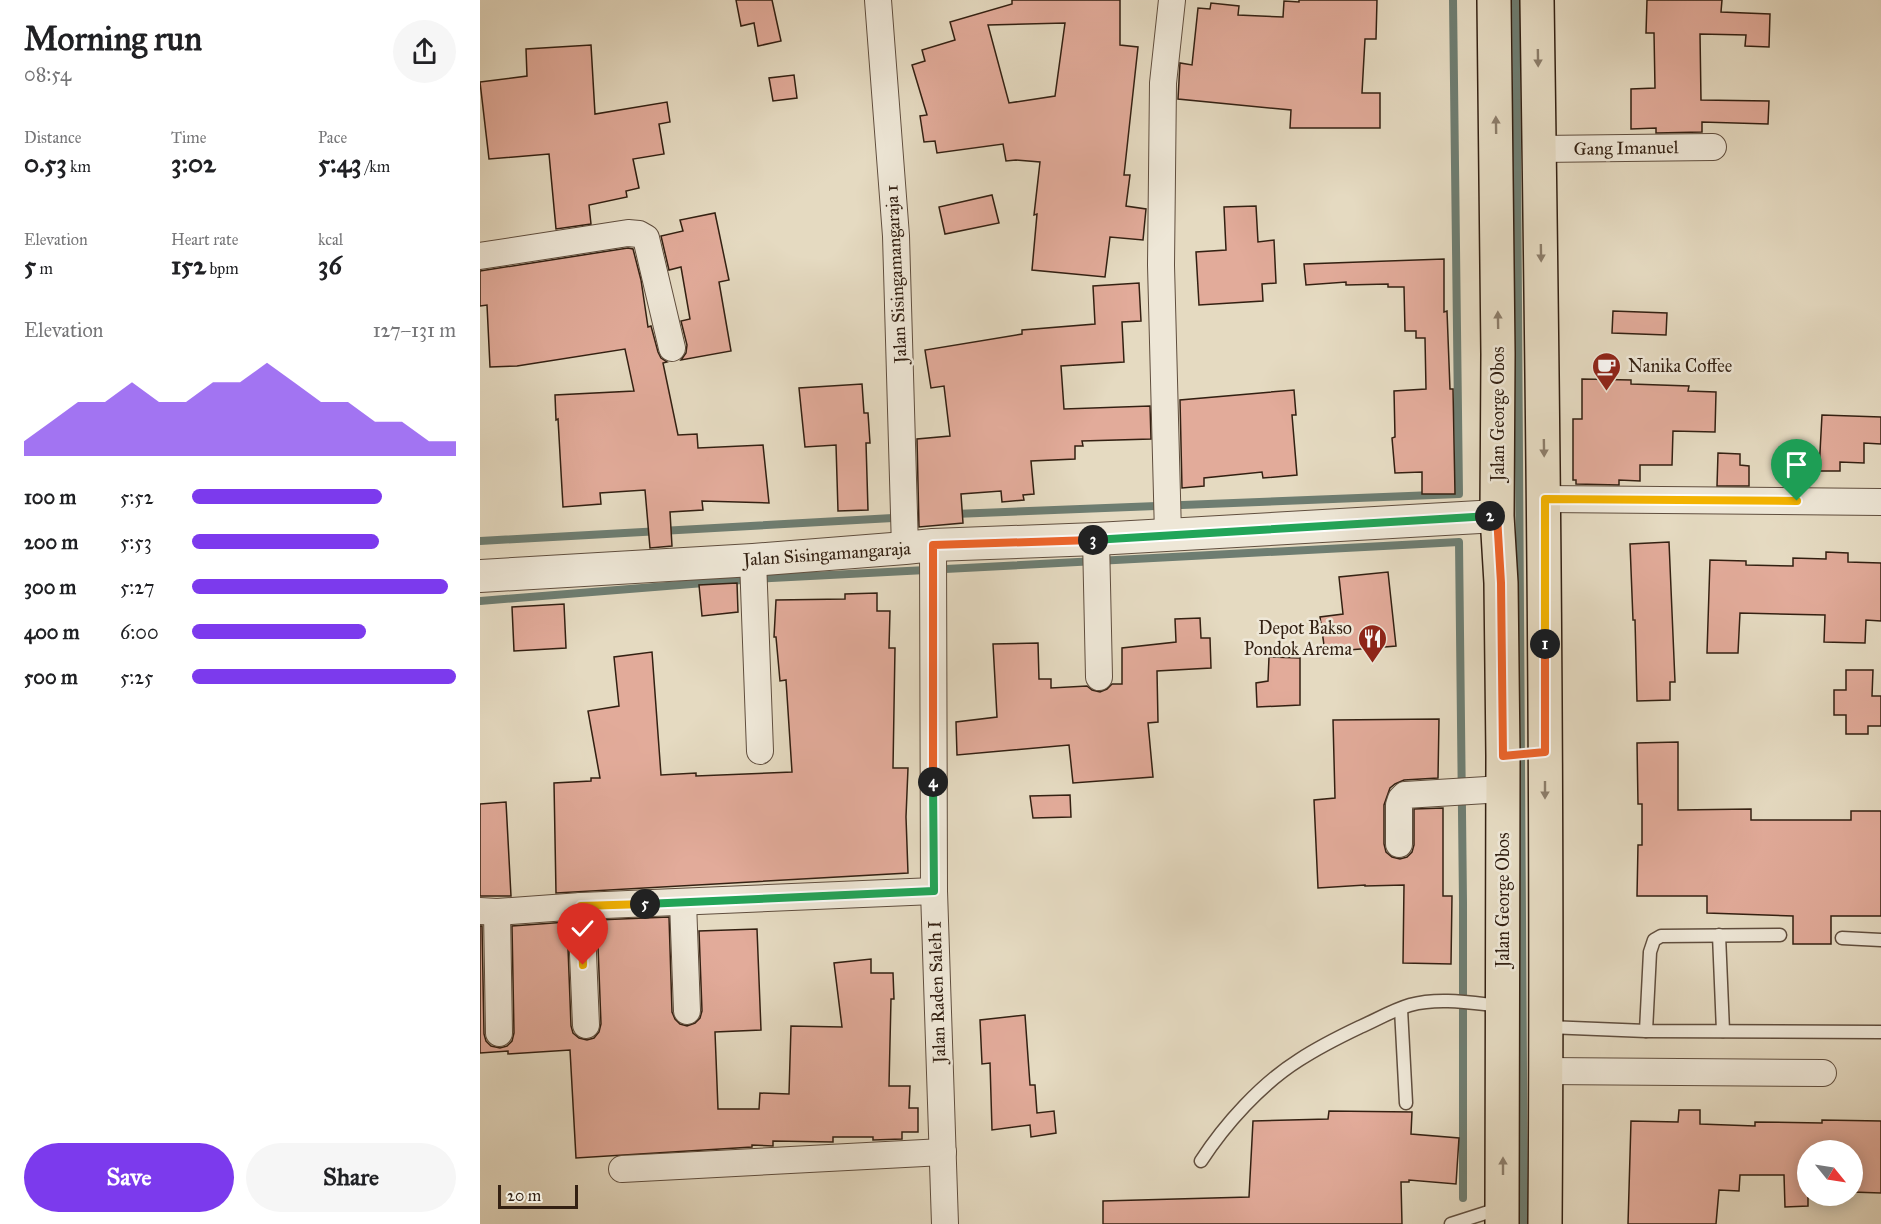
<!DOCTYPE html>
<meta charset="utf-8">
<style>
body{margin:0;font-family:"IM FELL Great Primer",serif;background:#f6f6f6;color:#202124;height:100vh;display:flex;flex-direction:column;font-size:22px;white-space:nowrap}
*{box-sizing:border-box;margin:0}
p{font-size:20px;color:#757577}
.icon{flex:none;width:33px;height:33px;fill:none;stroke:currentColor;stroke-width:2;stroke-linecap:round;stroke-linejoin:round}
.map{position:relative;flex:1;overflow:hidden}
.details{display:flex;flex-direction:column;background:#fff;width:480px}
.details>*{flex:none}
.needle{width:39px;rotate:120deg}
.buttons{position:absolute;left:1317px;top:1140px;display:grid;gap:12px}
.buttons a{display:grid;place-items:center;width:66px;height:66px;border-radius:50%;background:#fff;box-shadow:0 3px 15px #0003;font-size:30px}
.scale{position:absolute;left:18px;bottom:15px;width:80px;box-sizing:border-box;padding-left:6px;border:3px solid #332012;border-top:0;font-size:16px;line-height:21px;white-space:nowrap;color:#332012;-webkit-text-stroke:4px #eee7d7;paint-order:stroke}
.pin{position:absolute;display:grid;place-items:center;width:51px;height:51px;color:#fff;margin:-62px -26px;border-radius:50% 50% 50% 0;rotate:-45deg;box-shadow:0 0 6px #0007}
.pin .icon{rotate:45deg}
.km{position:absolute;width:30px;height:30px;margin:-15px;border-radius:50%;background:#222;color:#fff;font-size:16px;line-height:30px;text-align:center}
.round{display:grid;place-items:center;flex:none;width:63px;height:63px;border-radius:32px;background:#f6f6f6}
.head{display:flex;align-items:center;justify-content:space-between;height:102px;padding:0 24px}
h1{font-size:33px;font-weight:800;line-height:45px}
.figures{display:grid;grid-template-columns:repeat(3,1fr);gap:9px;height:102px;padding:6px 24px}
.figures div{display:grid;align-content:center}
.figures b{font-size:26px;font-weight:800}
.figures small{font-size:16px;font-weight:400}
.figures p{font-size:16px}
.chart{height:168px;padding:12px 24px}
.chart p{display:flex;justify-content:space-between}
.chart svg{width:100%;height:108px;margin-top:6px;fill:#7c3aed;opacity:.7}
.action{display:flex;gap:12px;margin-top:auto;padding:12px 24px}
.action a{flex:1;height:69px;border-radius:36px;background:#7c3aed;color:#fff;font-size:24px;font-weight:800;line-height:69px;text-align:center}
.action a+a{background:#f6f6f6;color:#202124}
ul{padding:0 24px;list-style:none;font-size:20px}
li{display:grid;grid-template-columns:96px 72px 1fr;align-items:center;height:45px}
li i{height:15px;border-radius:8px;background:#7c3aed}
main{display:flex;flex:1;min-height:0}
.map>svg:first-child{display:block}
</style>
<main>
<section class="details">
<div class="head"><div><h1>Morning run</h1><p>08:54</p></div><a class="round"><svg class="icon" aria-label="share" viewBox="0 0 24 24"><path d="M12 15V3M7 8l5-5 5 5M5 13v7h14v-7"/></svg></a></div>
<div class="figures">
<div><p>Distance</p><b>0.53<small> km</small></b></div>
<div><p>Time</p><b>3:02</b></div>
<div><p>Pace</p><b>5:43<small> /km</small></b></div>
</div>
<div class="figures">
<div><p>Elevation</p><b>5<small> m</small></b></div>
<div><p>Heart rate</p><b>152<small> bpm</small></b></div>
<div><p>kcal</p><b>36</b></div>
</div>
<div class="chart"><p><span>Elevation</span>127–131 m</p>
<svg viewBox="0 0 160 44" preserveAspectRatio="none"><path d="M0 44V38L10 30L20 22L30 22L40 14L50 22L60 22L70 14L80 14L90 6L100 14L110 22L120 22L130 30L140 30L150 38L160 38V44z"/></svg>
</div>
<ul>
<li><b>100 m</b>5:52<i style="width:72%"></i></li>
<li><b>200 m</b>5:53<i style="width:71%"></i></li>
<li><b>300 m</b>5:27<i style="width:97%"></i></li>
<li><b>400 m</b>6:00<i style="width:66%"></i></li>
<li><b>500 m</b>5:25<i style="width:100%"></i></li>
</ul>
<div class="action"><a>Save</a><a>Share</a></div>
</section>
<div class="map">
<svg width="1401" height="1224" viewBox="0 0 1401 1224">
<rect width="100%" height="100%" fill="#e5dac1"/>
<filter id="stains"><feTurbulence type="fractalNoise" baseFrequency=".00333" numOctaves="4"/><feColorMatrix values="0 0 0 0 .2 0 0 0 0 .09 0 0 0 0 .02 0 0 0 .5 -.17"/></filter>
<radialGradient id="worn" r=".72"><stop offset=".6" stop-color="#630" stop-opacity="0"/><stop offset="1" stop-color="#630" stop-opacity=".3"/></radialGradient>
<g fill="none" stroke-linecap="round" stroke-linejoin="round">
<!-- stream -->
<g stroke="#6e7d71" stroke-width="8">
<path d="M1036 0 1044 1224"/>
<path d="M474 514 979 494 973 0"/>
<path d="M0 541 449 516"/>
<path d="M0 601 274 579 979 542 983 902V1198"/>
</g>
</g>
<!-- building -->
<g fill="#e2ab9a" stroke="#332012" stroke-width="1.5" fill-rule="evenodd">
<path d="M256 0H292L301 41 278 46 274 23 261 26Z"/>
<path d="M532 0H640V45L658 47 644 175H650L646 206 666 209 663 240 630 237 625 277 552 270 557 214 554 215 560 162 536 160 526 161 523 144 457 153 455 141 444 142 440 116 447 115 432 65 445 61 442 50 475 40 470 22 532 4ZM585 23 575 96 529 103 508 25Z"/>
<path d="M819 0H897L896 39H885L882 93H900V128H810L811 110 698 99 700 63 712 65 718 8 730 9 731 3 759 6 758 15 803 17 804 1 819 2Z"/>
<path d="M1167 0H1242L1241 12 1290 14 1289 47 1265 46 1266 35 1220 34 1221 100 1289 101 1288 124 1222 122V132L1176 133V128L1151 129V89L1175 88 1174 33H1166Z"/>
<path d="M111 45 115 114 187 102 190 122 179 124 184 154 153 159 159 188 146 191 147 197 109 205 111 224 76 229 69 154 9 159 0 82 47 76 46 49Z"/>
<path d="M314 75 317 98 293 101 289 78Z"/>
<path d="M512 195 519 223 465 234 459 207Z"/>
<path d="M776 206 778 242 794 240 796 283 782 284 783 301 719 305 716 252 746 250 744 207Z"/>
<path d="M235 213 249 280 239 282 251 351 201 360 206 353 207 345 201 321 210 319 201 267 189 270 181 236 203 231 200 220Z"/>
<path d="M148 248 153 249 161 280 168 327 171 326 178 352 181 358 187 362 183 363 198 435 217 434 218 448 283 445 289 503 222 501 223 510 190 512 192 546 170 548 165 490 120 493 121 504 83 507 78 419 76 420 75 395 154 391 145 349 37 366 10 367 7 305 0 306V271Z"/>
<path d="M964 259V312L967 311 970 389H973L975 494H942V472L915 473 912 438 915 437 914 391 946 389 945 338H936V331H925L924 287H908V284L866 285V282L826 285 824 264Z"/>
<path d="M659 283 661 321 642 322 644 362 581 366 584 409 670 406 671 439 602 441 603 446H595V459L551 461 554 494 543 495 544 500 522 502 521 491 481 494 483 523 439 527 437 439 470 436 464 386 451 388 445 350 542 334V330L615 324 613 286Z"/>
<path d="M1133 311 1187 313 1186 335 1132 333Z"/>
<path d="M1102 379 1151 380V384L1209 386 1208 391 1236 392 1235 432 1193 431 1192 465H1160V481L1139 480V485L1096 484V480H1093V419H1102Z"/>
<path d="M382 384 384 413H388L390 443H386L388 510 358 511 356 445 325 447 319 388Z"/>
<path d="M814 390 816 415H812L817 475 783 478 782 472 724 478V486L702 488 700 400Z"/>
<path d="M1342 415 1401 417V444L1384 443V463L1360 462V471H1339Z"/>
<path d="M1238 453 1260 454V465L1269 466V486H1237Z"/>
<path d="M1189 542 1195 682H1190V700L1157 701 1155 620H1153L1150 544Z"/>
<path d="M1346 552 1368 553V562L1401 563V621L1386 620 1385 643 1344 642 1345 615 1260 613 1258 653H1227L1230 560 1266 561V565L1313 566V558L1346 559Z"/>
<path d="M908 572 916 646 845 652 840 617 863 614 859 577Z"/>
<path d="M257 583 258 612 222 616 219 585Z"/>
<path d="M397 593V611H410L409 648H415L413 768H428L426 817 428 873 76 893 74 783 111 781V778H120L108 711 139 706 134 657 172 652 181 775 216 773V776L312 772 306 680 300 681 296 637H294L296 600 365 599V594Z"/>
<path d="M84 604 86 648 34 651 32 607Z"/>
<path d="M720 618 721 638H730L731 668 677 671 678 722 668 723 673 777 593 783 589 745 477 755 476 722 517 717 513 644 558 643 559 679H571V688L607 686 612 690 620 692 627 689 632 684H642V648L696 642 695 619Z"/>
<path d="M789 657 820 658V705L777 707 776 683 788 681Z"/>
<path d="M1366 670H1393L1392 696H1401V726H1388V734H1366V715H1354V690H1366Z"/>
<path d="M959 719 958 778 924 780 915 784 910 788 904 805V844L906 852 912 857 920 859 927 857 932 852 934 845V809L963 808V896H972L971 964 923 963 924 885 885 886V885L838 888 834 800 855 798 853 720Z"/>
<path d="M1198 742V810L1271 809V820H1371V811H1401V916H1351V944H1313V916L1227 913V896H1157L1158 845H1162V804H1158L1157 743Z"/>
<path d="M590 795 591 817 553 818 550 796Z"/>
<path d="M26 802 31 896H0V804Z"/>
<path d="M189 917 192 1012 195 1019 200 1024 207 1026 215 1023 220 1018 222 1011 219 931 277 929 281 1030 235 1032 238 1109H279L280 1093 309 1094 311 1026 362 1027 354 963 391 959V973H413L414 999H411L409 1086H430L429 1108H438V1132H422V1139L393 1140V1137H353V1142L293 1141V1146L272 1145V1147L96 1158 90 1050 28 1054V1051L0 1053V926H2L4 1034 6 1041 11 1046 20 1048 27 1046 32 1041 34 1033 32 926 87 922 91 1026 93 1033 99 1038 107 1040 114 1038 119 1032 121 1024 117 920Z"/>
<path d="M545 1015 550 1085H555L557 1113 574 1111 576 1133 551 1137 550 1125 512 1130 510 1063 502 1064 500 1020Z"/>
<path d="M1199 1110H1220V1124L1275 1126V1122L1342 1123V1120L1401 1121V1193L1372 1192V1150H1328V1206L1305 1207 1304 1175H1260L1259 1191 1239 1190 1236 1224H1148L1151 1121 1198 1122Z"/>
<path d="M849 1111 932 1112 931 1134 979 1138 976 1184 929 1180V1182H921L922 1224H623V1201L769 1197 773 1121 848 1119Z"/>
</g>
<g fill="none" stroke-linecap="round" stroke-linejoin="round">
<defs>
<g id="service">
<path d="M1239 935 1243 1031"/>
<path d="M1362 938 1401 940"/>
<path d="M921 1009 926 1103"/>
<path d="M1068 1027 1166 1031 1401 1032"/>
<path d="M1166 1031 1170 952 1174 940 1181 936 1300 935"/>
<path d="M721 1161C745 1124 781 1084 819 1060 839 1047 859 1037 880 1027 896 1020 913 1010 930 1005 959 997 992 1003 1022 1006"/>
<path d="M971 1224 1021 1208"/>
</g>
<g id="minor">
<path d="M398 0 416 236 425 548"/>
<path d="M1059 149 1233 147"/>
<path d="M0 256 148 233 159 234 166 238 192 348"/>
<path d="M1065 499 1401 502"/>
<path d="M688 534 681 265 683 83 692 0"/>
<path d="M616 539 619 677"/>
<path d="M453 545 454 891 465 1224"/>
<path d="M273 560 280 751"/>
<path d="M919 844V805L921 799 925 795 1023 789"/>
<path d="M203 902 207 1011"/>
<path d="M101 906 106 1025"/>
<path d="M0 911 17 912 101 906 454 891"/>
<path d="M17 912 19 1033"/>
<path d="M1066 1071 1343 1073"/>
<path d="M142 1169 463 1152"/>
</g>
<path id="tertiary" d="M0 576 273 560 425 548 453 545 616 539 1017 516"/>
<g id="primary">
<path d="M1014 0 1018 354 1017 516 1021 583 1023 756 1022 1224"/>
<path d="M1057 0C1063 408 1068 816 1065 1224"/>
</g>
</defs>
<!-- service casing -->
<use href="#service" stroke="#604e3e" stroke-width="15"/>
<!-- minor casing -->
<use href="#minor" stroke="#604e3e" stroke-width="28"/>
<!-- tertiary casing -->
<use href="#tertiary" stroke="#604e3e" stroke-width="34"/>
<!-- primary casing -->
<use href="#primary" stroke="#332012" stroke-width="36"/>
<!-- service -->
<use href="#service" stroke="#eee7d7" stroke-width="12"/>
<!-- minor -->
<use href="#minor" stroke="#eee7d7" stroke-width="26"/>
<!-- tertiary -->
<use href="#tertiary" stroke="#eee7d7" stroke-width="32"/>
<!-- primary -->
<use href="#primary" stroke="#e5dac1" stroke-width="33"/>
</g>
<!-- one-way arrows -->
<defs><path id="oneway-solid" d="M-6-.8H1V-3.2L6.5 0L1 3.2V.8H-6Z" transform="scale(1.5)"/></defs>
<g fill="#8c7d6a">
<use href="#oneway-solid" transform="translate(1058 58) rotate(89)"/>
<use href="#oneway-solid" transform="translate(1016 125) rotate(-91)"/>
<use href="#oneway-solid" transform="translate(1061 253) rotate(89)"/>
<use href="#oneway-solid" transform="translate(1018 320) rotate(-91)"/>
<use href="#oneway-solid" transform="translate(1064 448) rotate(89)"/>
<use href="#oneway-solid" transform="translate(1065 790) rotate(90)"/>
<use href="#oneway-solid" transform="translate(1023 1166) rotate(-90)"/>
</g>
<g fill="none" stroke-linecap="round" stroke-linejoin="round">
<defs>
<path id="split-1" d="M1065 644V499L1317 501"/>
<path id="split-2" d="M1010 516H1017L1021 583 1023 756 1065 752V644"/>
<path id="split-3" d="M613 540 1010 516"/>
<path id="split-4" d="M453 782V545L613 540"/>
<path id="split-5" d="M165 904 454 891 453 782"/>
<path id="split-6" d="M103 965 101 906 165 904"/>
</defs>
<!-- split-1 casing -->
<use href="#split-1" stroke="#fff" stroke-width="12"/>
<!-- split-2 casing -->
<use href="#split-2" stroke="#fff" stroke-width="12"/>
<!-- split-3 casing -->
<use href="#split-3" stroke="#fff" stroke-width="12"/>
<!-- split-4 casing -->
<use href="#split-4" stroke="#fff" stroke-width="12"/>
<!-- split-5 casing -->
<use href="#split-5" stroke="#fff" stroke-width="12"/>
<!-- split-6 casing -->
<use href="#split-6" stroke="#fff" stroke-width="12"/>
<!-- split-1 -->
<use href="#split-1" stroke="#f5b400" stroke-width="8"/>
<!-- split-2 -->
<use href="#split-2" stroke="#f0652b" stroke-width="8"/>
<!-- split-3 -->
<use href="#split-3" stroke="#22a559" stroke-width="8"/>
<!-- split-4 -->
<use href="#split-4" stroke="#f0652b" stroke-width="8"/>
<!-- split-5 -->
<use href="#split-5" stroke="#22a559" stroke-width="8"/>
<!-- split-6 -->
<use href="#split-6" stroke="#f5b400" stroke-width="8"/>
</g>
<!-- icons -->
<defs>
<symbol id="cafe-pin" viewBox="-11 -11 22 30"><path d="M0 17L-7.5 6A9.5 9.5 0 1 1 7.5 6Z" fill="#8f2418" stroke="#eee7d7"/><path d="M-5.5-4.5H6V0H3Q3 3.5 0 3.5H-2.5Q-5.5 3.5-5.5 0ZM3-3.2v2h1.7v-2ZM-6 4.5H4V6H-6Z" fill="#fff"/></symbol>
<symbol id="restaurant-pin" viewBox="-11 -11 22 30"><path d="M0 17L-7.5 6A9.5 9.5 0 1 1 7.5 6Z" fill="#8f2418" stroke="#eee7d7"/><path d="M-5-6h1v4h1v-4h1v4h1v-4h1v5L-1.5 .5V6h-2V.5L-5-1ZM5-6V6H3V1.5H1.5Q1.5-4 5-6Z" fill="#fff"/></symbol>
</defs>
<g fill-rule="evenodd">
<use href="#cafe-pin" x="1110" y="350" width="33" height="45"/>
<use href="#restaurant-pin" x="876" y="622" width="33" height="45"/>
</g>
<g text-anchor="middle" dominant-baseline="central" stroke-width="5" stroke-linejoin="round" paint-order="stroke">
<!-- street labels -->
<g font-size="18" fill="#332012" stroke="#eee7d7">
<text transform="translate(1146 148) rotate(-1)">Gang Imanuel</text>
<text transform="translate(416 274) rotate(-93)">Jalan Sisingamangaraja 1</text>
<text transform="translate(1018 414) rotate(-90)">Jalan George Obos</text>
<text transform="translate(347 554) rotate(-4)">Jalan Sisingamangaraja</text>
<text transform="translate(1023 900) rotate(-90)">Jalan George Obos</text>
<text transform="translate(457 992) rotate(-92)">Jalan Raden Saleh I</text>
</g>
<!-- poi labels -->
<g font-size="18" fill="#332012" stroke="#eee7d7" text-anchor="start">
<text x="1148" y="366">Nanika Coffee</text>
<text x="872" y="628" text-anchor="end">Depot Bakso<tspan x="872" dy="21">Pondok Arema</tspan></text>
</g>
</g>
<rect width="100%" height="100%" filter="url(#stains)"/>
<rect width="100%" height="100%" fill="url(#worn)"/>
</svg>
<div class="buttons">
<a><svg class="needle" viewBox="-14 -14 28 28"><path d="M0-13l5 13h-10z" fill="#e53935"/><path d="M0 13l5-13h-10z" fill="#757577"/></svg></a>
</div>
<div class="scale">20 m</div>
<div class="pin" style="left:1317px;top:501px;background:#1e9e55"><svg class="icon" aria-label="arrive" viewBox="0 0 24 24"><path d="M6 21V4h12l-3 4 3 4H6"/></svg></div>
<div class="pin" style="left:103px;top:965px;background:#d93025"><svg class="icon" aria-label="check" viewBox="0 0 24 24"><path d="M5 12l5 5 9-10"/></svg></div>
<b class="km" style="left:1065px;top:644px">1</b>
<b class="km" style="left:1010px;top:516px">2</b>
<b class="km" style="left:613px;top:540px">3</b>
<b class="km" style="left:453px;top:782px">4</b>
<b class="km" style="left:165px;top:904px">5</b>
</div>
</main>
